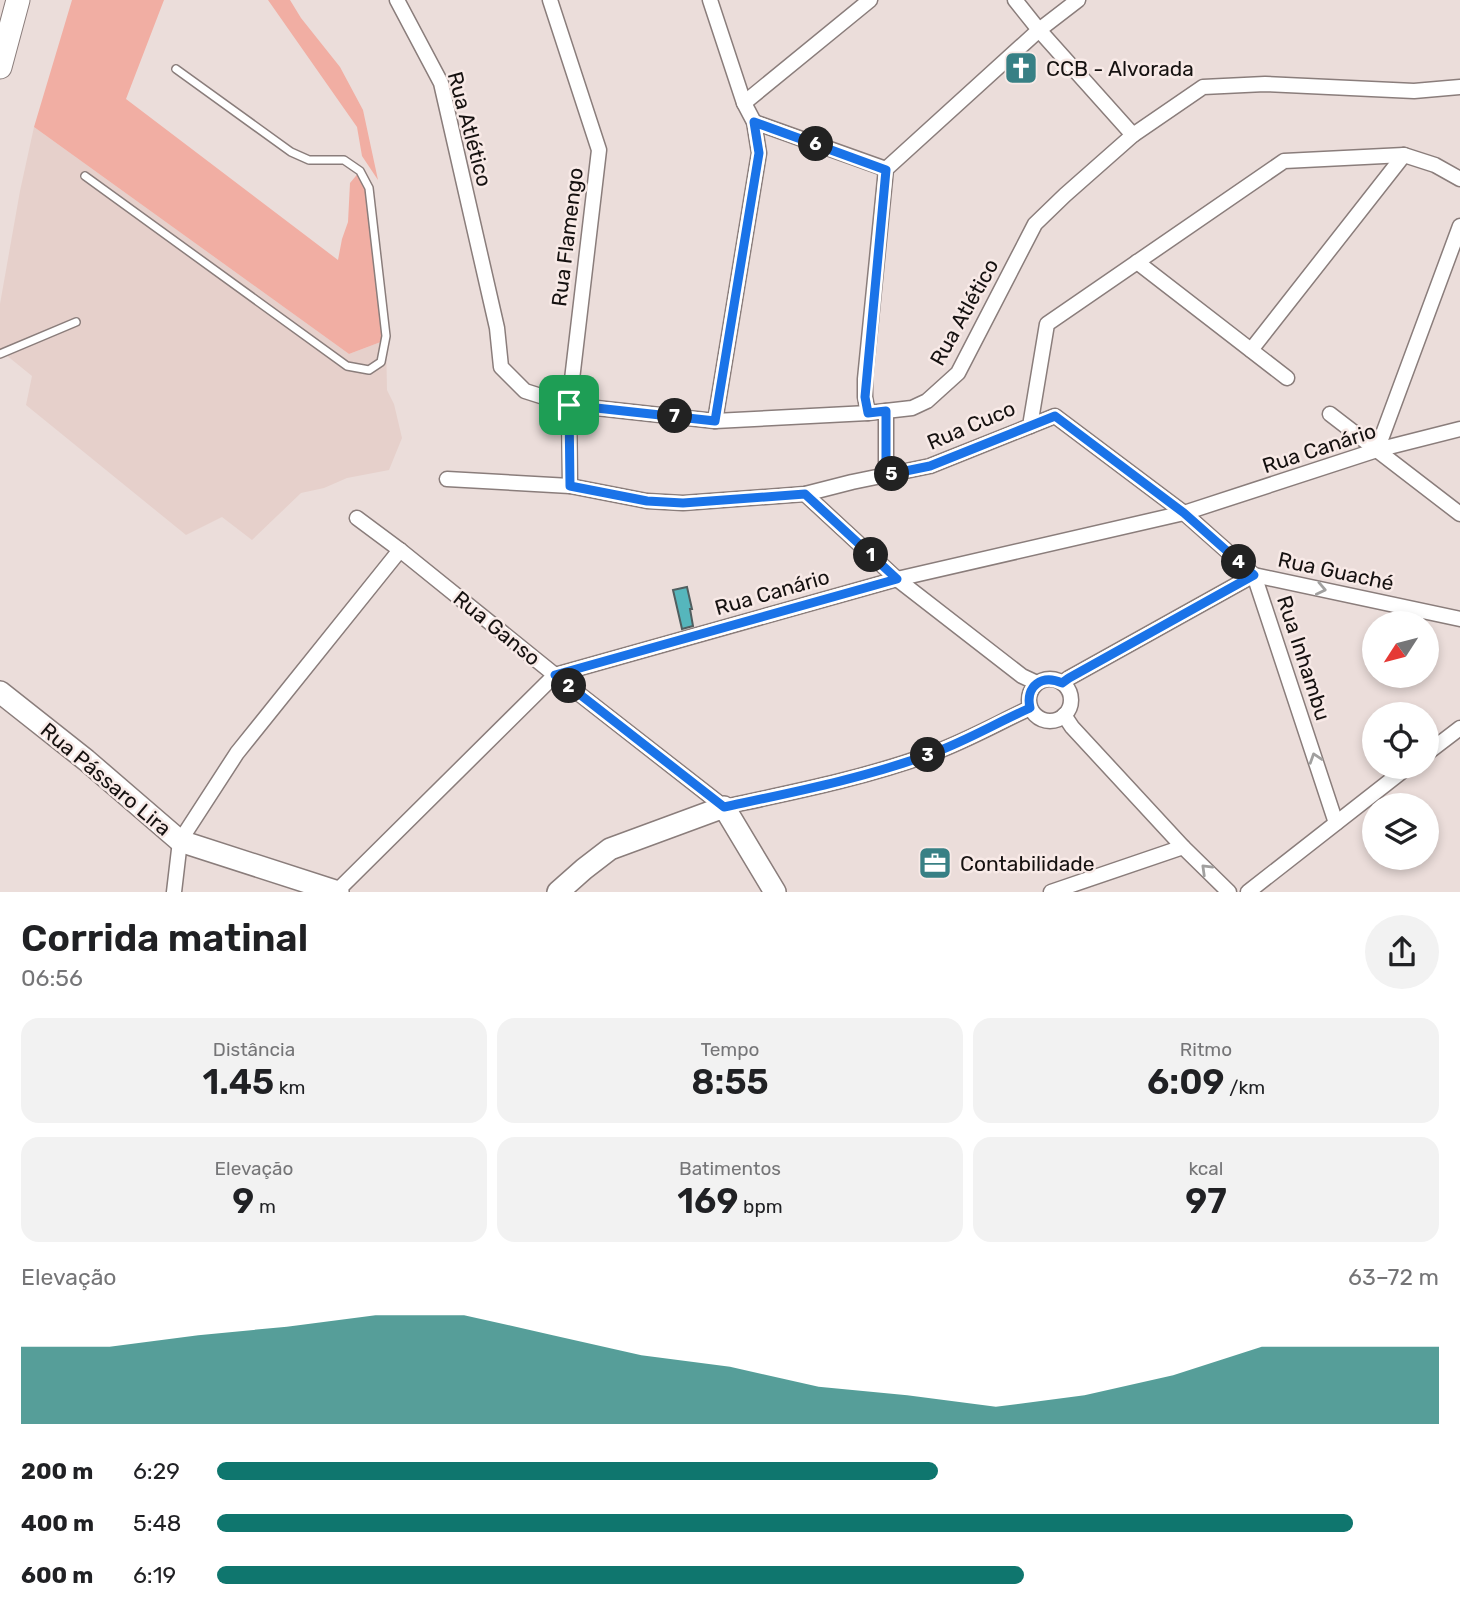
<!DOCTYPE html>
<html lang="pt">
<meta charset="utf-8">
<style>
body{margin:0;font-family:Rubik,sans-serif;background:#f2f2f2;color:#202124;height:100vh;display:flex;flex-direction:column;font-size:26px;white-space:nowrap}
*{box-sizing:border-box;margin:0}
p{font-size:23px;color:#757577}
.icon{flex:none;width:38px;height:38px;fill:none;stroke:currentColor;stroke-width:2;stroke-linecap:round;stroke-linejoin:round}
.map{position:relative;height:892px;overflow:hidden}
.sheet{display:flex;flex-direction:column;background:#fff;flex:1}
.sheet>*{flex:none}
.needle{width:46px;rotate:234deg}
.fabs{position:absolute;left:1362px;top:611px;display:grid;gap:14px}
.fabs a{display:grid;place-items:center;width:77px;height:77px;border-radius:50%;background:#fff;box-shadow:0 4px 10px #0003;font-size:35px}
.pin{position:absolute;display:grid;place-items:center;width:60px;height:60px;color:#fff;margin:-30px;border-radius:14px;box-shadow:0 4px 10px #0006}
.km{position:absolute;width:35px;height:35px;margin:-18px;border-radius:50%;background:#222;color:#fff;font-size:19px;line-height:35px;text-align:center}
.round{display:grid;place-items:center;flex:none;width:74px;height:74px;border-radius:37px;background:#f2f2f2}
.summary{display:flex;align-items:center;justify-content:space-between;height:119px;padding:0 21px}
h1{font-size:38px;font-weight:600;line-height:52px}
.metrics{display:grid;grid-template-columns:repeat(3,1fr);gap:10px;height:119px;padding:7px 21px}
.metrics div{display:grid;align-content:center;border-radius:18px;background:#f2f2f2;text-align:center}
.metrics b{font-size:35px;font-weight:600}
.metrics small{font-size:19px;font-weight:400}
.metrics p{font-size:19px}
.chart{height:196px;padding:14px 21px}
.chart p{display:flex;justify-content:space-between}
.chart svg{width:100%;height:126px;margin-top:7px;fill:#0f766e;opacity:.7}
ul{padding:0 21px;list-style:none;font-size:23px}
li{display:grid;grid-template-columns:112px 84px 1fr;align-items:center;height:52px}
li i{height:18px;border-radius:9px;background:#0f766e}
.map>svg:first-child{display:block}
</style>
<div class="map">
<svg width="1460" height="892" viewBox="0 0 1460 892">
<rect width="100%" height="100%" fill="#ebddda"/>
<!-- built -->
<path fill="#e6d0cb" d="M34 127 349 354 386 340 387 390 394 404 402 438 389 470 347 478 324 488 301 493 252 540 222 517 186 535 26 405 32 376 0 350V304L20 191Z"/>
<!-- green -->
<g fill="#f1aea3">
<path d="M72 0H164L126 99 338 260 342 239 348 222 350 183 360 171 369 188 386 340 349 354 34 127Z"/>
<path d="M268 0H290L301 18 340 67 363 110 378 180 362 156 357 127Z"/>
</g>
<!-- building -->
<path fill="#56b6bc" stroke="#515e5f" stroke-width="2" d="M687 587 692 609H690L693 626 682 629 673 590Z"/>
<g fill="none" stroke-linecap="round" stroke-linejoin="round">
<defs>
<g id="lane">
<path d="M85 176 347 366 369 370 381 362 386 336 369 188 360 171 344 160H309L291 152 176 69"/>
<path d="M0 354 76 322"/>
</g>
<g id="street">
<path d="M397 0 441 83 497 328 501 367 525 391 569 405 715 421 868 413 912 408 927 401 958 373 1035 224 1065 195 1133 135 1203 87 1265 84 1414 91 1460 87"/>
<path d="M550 0 599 150 569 405 570 486"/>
<path d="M710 0 744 103 754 122 759 153 715 421"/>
<path d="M1015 0 1039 30 1133 135"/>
<path d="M744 103 870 0"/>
<path d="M754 122 886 169"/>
<path d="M1137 262 1287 378"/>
<path d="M1251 350 1404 155"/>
<path d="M868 413 865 397V379L886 169 1039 30 1078 0"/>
<path d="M1330 414 1460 514"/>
<path d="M1030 426 1055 416 1184 513 1254 575 1336 823"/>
<path d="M1377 450 1460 226"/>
<path d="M886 475V411"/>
<path d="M447 479 570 486 647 501 683 503 805 494 852 482 930 466 1030 426 1047 324 1284 161 1404 155 1435 165 1460 179"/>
<path d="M805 494 897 579 1022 676 1037 683"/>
<path d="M357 518 400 550 555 675 724 807C794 792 865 778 933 753 966 741 998 723 1030 708"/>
<circle cx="1050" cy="700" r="21"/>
<path d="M1062 683 1069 678 1254 575 1460 619"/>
<path d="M1064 715 1072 727 1183 847 1229 892"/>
<path d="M1426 754 1460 728"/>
<path d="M174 892 180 841 237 753 400 550"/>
<path d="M336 892 555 675 897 579 1184 513 1377 450 1460 429"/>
<path d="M1051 892 1183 847"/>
<path d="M1248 892 1409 766"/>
</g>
<g id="secondary">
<path d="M0 692 86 760 180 841 338 892"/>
<path d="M558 892 584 869 610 849 724 807 775 892"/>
</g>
<path id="primary" d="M0 67 18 0"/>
</defs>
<!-- lane casing -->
<use href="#lane" stroke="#8a7d7b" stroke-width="10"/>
<!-- street casing -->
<use href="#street" stroke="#8a7d7b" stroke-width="17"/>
<!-- secondary casing -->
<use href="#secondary" stroke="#8a7d7b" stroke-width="24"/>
<!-- primary casing -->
<use href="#primary" stroke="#8a7d7b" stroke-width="25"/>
<!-- lane -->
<use href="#lane" stroke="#fff" stroke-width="7"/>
<!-- street -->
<use href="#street" stroke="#fff" stroke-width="14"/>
<!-- secondary -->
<use href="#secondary" stroke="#fff" stroke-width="21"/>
<!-- primary -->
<use href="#primary" stroke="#fff" stroke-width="23"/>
</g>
<!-- one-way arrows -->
<defs><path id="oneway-chevron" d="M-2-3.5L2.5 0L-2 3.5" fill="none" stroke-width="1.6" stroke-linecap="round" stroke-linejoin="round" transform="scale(1.75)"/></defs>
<g stroke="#a1a09f">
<use href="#oneway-chevron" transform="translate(1321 589) rotate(12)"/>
<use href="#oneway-chevron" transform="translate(1315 758) rotate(-108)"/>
<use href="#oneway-chevron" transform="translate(1206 869) rotate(-136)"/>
</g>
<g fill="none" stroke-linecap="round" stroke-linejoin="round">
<defs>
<path id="route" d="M754 122 886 170 865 397 868 413 886 411V475L930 466 1055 416 1184 513 1254 575 1069 678 1062 683C1042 674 1025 686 1030 708 998 722 966 741 933 753 865 778 794 792 724 807L555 675 897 579 805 494 683 503 647 501 570 486 569 405 715 421 759 153Z"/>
</defs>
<!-- route casing -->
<use href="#route" stroke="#fff" stroke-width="14"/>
<!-- route -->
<use href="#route" stroke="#1a73e8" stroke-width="9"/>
</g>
<!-- icons -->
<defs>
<symbol id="church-square" viewBox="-11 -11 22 22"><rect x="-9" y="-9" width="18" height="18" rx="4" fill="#388085" stroke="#f8eae7"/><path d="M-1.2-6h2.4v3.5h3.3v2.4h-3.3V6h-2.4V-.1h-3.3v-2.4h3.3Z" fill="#fff"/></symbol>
<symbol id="office-square" viewBox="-11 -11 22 22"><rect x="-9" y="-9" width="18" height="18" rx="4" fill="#388085" stroke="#f8eae7"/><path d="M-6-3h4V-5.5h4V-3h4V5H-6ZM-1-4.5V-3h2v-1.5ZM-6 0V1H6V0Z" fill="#fff"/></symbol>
</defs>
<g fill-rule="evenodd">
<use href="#church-square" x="1002" y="49" width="38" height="38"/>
<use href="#office-square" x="916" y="844" width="38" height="38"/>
</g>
<g text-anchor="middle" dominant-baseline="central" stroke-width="5" stroke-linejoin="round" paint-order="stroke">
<!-- poi labels -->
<g font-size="21" fill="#151110" stroke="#f8eae7" text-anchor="start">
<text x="1046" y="68">CCB - Alvorada</text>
<text x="960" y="863">Contabilidade</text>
</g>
<!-- street labels -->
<g font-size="21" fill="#151110" stroke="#f8eae7">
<text transform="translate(470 129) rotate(75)">Rua Atlético</text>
<text transform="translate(567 237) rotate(-83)">Rua Flamengo</text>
<text transform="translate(964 312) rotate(-61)">Rua Atlético</text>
<text transform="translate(971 425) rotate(-23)">Rua Cuco</text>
<text transform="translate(1319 448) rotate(-18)">Rua Canário</text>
<text transform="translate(1336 571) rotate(12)">Rua Guaché</text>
<text transform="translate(772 592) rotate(-16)">Rua Canário</text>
<text transform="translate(497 628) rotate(39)">Rua Ganso</text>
<text transform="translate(1304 658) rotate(72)">Rua Inhambu</text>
<text transform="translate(106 779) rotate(40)">Rua Pássaro Lira</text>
</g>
</g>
</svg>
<div class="fabs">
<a><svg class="needle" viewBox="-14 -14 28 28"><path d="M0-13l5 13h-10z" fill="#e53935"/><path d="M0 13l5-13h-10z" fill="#757577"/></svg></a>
<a><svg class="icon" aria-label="locate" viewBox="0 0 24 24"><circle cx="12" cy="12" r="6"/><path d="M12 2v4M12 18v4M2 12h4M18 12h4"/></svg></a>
<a><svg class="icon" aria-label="layers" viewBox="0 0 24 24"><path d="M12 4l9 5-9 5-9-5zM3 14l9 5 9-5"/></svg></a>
</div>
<div class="pin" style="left:569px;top:405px;background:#1e9e55"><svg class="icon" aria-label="arrive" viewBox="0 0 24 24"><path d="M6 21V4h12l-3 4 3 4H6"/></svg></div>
<b class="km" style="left:871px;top:555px">1</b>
<b class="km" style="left:569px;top:686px">2</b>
<b class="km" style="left:928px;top:755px">3</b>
<b class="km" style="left:1239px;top:562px">4</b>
<b class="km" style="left:892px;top:474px">5</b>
<b class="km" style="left:816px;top:144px">6</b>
<b class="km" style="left:675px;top:416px">7</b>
</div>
<section class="sheet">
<div class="summary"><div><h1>Corrida matinal</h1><p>06:56</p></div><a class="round"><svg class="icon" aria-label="share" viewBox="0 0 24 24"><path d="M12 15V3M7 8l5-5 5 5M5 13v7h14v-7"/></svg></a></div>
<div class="metrics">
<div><p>Distância</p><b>1.45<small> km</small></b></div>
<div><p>Tempo</p><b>8:55</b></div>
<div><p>Ritmo</p><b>6:09<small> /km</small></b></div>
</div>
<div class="metrics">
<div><p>Elevação</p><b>9<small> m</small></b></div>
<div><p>Batimentos</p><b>169<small> bpm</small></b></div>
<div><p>kcal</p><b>97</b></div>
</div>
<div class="chart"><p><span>Elevação</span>63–72 m</p>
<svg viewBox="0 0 160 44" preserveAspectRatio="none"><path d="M0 44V17L10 17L20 13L30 10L40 6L50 6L60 13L70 20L80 24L90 31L100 34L110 38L120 34L130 27L140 17L150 17L160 17V44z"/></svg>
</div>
<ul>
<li><b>200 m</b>6:29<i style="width:59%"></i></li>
<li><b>400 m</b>5:48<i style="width:93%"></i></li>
<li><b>600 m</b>6:19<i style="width:66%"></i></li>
</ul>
</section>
